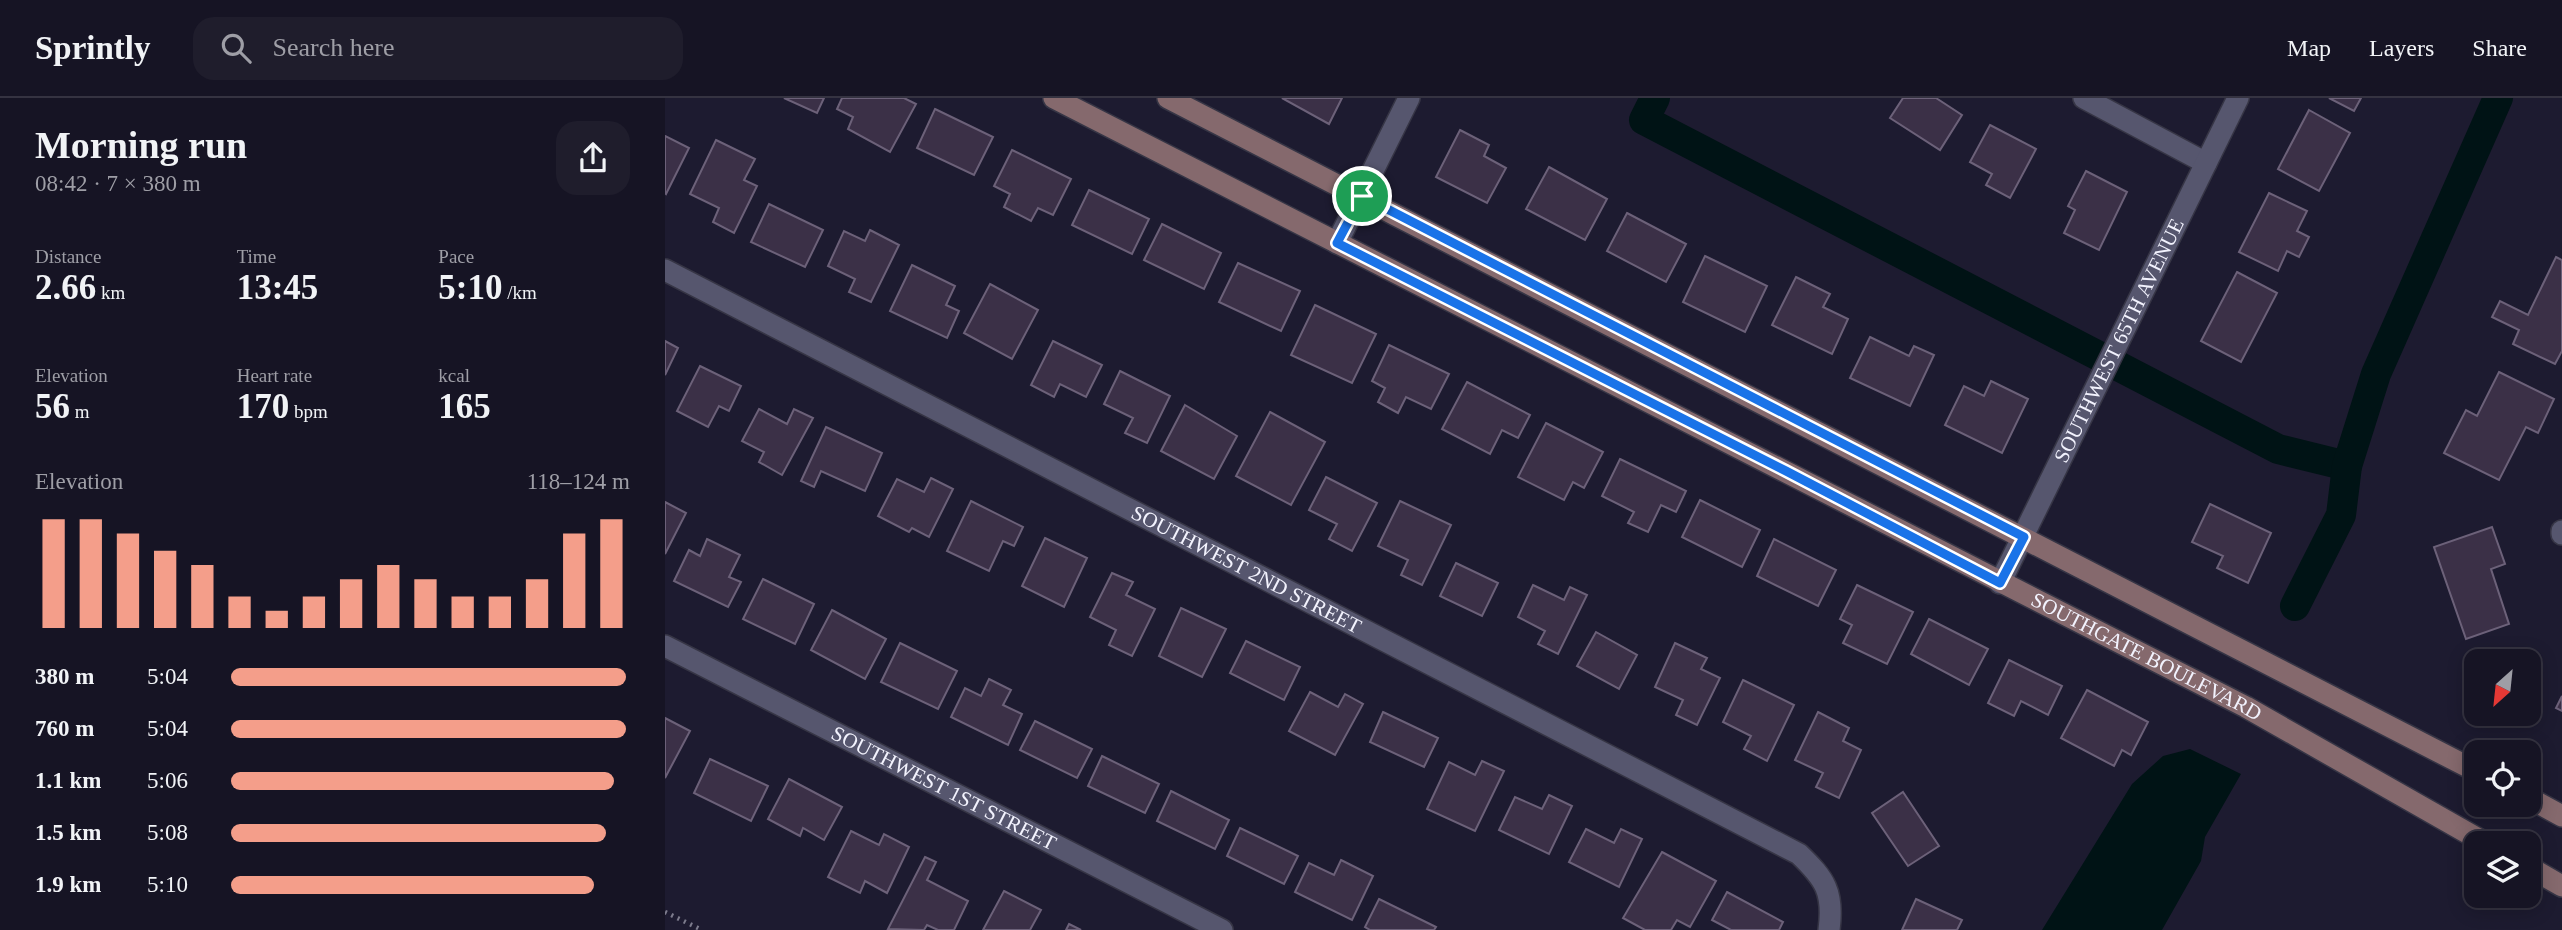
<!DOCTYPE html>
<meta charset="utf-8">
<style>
body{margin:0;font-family:"Times New Roman",serif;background:#1f1d2c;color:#f1f3f6;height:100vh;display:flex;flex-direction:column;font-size:26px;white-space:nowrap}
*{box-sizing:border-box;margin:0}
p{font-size:23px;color:#9e9ea6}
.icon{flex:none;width:38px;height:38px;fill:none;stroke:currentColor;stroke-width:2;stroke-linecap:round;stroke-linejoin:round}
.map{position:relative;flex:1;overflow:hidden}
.drawer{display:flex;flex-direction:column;background:#161424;width:665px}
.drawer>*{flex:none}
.needle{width:46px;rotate:207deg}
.controls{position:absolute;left:1799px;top:551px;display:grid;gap:14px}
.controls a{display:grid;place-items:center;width:77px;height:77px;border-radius:14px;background:#161424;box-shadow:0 4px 18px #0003,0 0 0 2px #353341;font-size:35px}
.pin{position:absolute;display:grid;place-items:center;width:60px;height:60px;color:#fff;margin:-30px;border:4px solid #fff;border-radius:50%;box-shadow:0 2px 7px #0007}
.round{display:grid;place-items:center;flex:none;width:74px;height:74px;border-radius:21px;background:#1f1d2c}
.overview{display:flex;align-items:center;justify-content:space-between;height:119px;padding:0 35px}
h1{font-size:38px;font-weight:700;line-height:52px}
.metrics{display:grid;grid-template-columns:repeat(3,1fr);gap:10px;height:119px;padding:7px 35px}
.metrics div{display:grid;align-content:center}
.metrics b{font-size:35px;font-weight:700}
.metrics small{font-size:19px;font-weight:400}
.metrics p{font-size:19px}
.chart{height:196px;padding:14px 35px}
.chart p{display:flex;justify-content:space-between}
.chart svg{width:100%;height:126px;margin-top:7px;stroke:#f49e8a;stroke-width:6}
ul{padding:0 35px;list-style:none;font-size:23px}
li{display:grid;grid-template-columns:112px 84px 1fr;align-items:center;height:52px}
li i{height:18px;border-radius:9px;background:#f49e8a}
header{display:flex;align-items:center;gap:42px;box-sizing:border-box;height:98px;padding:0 35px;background:#161424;border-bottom:2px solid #353341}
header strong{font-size:33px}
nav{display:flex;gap:38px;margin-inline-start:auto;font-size:24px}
.search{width:490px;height:63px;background:#1f1d2c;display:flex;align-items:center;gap:18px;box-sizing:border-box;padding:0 24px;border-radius:21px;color:#9e9ea6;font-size:26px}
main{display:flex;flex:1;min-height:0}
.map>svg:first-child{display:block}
</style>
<header>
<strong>Sprintly</strong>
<div class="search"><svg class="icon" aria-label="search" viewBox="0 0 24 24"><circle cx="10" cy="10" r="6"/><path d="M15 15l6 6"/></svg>Search here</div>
<nav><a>Map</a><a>Layers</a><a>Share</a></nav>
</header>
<main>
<section class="drawer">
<div class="overview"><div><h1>Morning run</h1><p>08:42 · 7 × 380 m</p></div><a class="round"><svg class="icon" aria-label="share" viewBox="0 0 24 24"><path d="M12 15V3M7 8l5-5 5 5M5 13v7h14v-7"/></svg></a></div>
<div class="metrics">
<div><p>Distance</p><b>2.66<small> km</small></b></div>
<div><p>Time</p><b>13:45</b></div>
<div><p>Pace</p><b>5:10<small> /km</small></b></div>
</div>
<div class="metrics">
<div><p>Elevation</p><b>56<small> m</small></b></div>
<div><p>Heart rate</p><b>170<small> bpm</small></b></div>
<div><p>kcal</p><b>165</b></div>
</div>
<div class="chart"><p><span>Elevation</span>118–124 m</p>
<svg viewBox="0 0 160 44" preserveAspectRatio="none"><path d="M5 44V6M15 44V6M25 44V11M35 44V17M45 44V22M55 44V33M65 44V38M75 44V33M85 44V27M95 44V22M105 44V27M115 44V33M125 44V33M135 44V27M145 44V11M155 44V6"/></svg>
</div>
<ul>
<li><b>380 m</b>5:04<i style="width:99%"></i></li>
<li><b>760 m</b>5:04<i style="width:99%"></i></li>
<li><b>1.1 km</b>5:06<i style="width:96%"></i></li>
<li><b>1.5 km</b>5:08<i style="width:94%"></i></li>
<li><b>1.9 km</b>5:10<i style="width:91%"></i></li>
</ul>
</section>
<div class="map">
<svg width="1897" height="832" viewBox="0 0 1897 832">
<rect width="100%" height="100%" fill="#1d1b30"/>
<!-- water -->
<path fill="#001315" d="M1525 651 1576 676 1540 739 1536 763 1497 832H1377L1467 686 1498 658Z"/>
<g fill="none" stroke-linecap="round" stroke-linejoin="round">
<!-- canal -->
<g stroke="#001315" stroke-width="30">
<path d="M990 0 979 22 1613 351 1682 368"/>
<path d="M1630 508 1676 417 1682 368 1711 276 1833 0"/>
</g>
</g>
<!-- building -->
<g fill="#3b3047" stroke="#6c6179" stroke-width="2">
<path d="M119 0H159L152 15Z"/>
<path d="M177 0H239L251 6 225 54 183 31 188 19 172 11Z"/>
<path d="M617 0H677L664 26Z"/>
<path d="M1238 0H1271L1297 17 1275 52 1225 20Z"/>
<path d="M1664 0H1696L1689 13Z"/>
<path d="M270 11 328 39 309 77 252 50Z"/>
<path d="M1644 12 1685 35 1654 93 1613 71Z"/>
<path d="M1325 27 1371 51 1345 100 1321 87 1327 76 1305 64Z"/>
<path d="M795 32 824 47 819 58 841 70 822 105 771 79Z"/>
<path d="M0 38 24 50 1 96 0 95Z"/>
<path d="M51 42 90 61 79 82 92 88 69 135 48 124 54 110 25 96Z"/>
<path d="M347 52 406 81 388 117 373 110 366 123 339 109 345 96 329 88Z"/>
<path d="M884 69 942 101 920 142 861 111Z"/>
<path d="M1421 73 1462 94 1434 152 1399 135 1410 112 1403 108Z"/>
<path d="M424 92 484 121 467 156 407 127Z"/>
<path d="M1604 95 1642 113 1632 133 1644 139 1634 159 1622 153 1613 173 1574 154Z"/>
<path d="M104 106 158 132 140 169 86 144Z"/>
<path d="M962 115 1021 146 1001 184 942 153Z"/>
<path d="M497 126 556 155 539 191 479 162Z"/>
<path d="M205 132 234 147 206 204 184 194 190 181 163 168 179 133 200 143Z"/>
<path d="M1040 158 1102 188 1080 234 1018 204Z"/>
<path d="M1891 159 1897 162V253L1890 266 1848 246 1854 232 1827 219 1835 203 1863 217Z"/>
<path d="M573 165 635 193 616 233 554 204Z"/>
<path d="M247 167 290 188 281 207 294 213 282 240 225 213Z"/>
<path d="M1572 174 1612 195 1576 264 1536 243Z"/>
<path d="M1131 179 1165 196 1158 209 1183 221 1167 256 1107 227Z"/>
<path d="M325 186 373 212 347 261 299 235Z"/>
<path d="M650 207 711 236 687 285 626 257Z"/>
<path d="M1205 239 1244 258 1249 248 1269 257 1245 308 1185 280Z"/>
<path d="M0 243 13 250 0 277Z"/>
<path d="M388 243 437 267 421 299 395 286 389 299 366 287Z"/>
<path d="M724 247 784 276 766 311 741 299 733 315 713 304 720 290 707 283Z"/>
<path d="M35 268 76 288 64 313 54 308 43 329 12 313Z"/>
<path d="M455 273 505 298 482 345 460 335 468 320 439 306Z"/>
<path d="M1834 274 1889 301 1873 335 1861 329 1834 382 1779 355 1801 312 1812 318Z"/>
<path d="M1326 283 1363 301 1337 355 1280 327 1299 288 1319 298Z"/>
<path d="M802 284 865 317 853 340 837 332 825 356 777 331Z"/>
<path d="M520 307 572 338 549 381 496 353Z"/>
<path d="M94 311 122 326 129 311 148 320 117 377 94 364 99 354 77 343Z"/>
<path d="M605 314 660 344 626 407 571 378Z"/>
<path d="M881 325 938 354 919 390 908 384 899 402 853 379Z"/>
<path d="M161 329 217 355 200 393 156 373 149 389 136 383Z"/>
<path d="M955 361 1021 393 1011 414 996 407 983 434 963 425 969 414 937 398Z"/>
<path d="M661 379 712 405 687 453 664 441 672 426 644 412Z"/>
<path d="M266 380 288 391 264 439 247 430 244 434 213 418 232 381 259 394Z"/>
<path d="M1035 402 1095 432 1077 469 1017 439Z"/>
<path d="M306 403 358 429 349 448 338 443 324 473 282 453Z"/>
<path d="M735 403 786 427 757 487 736 477 743 462 713 448Z"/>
<path d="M0 404 21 415 0 456Z"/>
<path d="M1545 406 1606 435 1583 485 1552 470 1558 458 1527 444Z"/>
<path d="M1827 429 1840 466 1826 471 1844 526 1801 541 1769 449Z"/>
<path d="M380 440 422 460 399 509 357 488Z"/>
<path d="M42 441 75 457 64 479 76 484 63 509 9 483 24 452 35 458Z"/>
<path d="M1109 441 1171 472 1153 508 1092 478Z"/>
<path d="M791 465 833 485 817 518 775 498Z"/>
<path d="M447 475 468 484 461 497 490 511 467 558 444 547 451 532 425 519Z"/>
<path d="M98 481 149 506 130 546 78 521Z"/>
<path d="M868 487 899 502 905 489 922 497 893 556 873 546 880 533 853 519Z"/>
<path d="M1192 487 1248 514 1222 566 1178 545 1187 527 1175 521Z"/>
<path d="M516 510 561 531 537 579 494 558Z"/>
<path d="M167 512 221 541 200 581 146 552Z"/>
<path d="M1264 521 1323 551 1304 587 1246 556Z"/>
<path d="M931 534 972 557 954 591 912 568Z"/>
<path d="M581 543 635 569 619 602 565 575Z"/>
<path d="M235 545 292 573 273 611 216 584Z"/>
<path d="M1010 545 1042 560 1036 571 1055 580 1032 627 1011 617 1018 602 990 589Z"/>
<path d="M1344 562 1397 588 1383 617 1356 603 1349 618 1323 605Z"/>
<path d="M324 581 346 592 338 607 357 616 343 647 286 619 300 590 316 598Z"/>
<path d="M1078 582 1129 607 1102 663 1079 651 1086 638 1058 624Z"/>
<path d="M1422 592 1483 624 1466 657 1457 652 1449 668 1396 640Z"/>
<path d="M645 594 673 609 680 596 698 606 670 657 624 633Z"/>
<path d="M1897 598V613L1891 610Z"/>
<path d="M718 614 773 640 759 669 705 644Z"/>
<path d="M1153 614 1184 630 1178 643 1196 652 1174 700 1151 689 1158 675 1130 662Z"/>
<path d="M0 620 25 633 0 680Z"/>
<path d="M370 623 427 651 412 680 355 652Z"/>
<path d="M437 658 494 686 480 715 423 688Z"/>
<path d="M45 661 103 688 86 723 29 695Z"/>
<path d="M817 663 839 673 810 733 762 711 784 664 810 677Z"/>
<path d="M124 681 177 709 159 742 138 730 135 738 103 721Z"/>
<path d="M506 693 564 722 550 751 492 723Z"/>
<path d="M1238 694 1274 748 1243 768 1207 715Z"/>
<path d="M884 697 907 708 884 756 834 732 850 699 877 711Z"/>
<path d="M575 730 633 758 619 786 562 758Z"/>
<path d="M921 731 949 745 956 731 977 741 954 789 904 764Z"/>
<path d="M186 733 214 747 219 736 244 749 222 795 200 783 195 795 163 779Z"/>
<path d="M997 754 1051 783 1025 829 1012 822 1006 832H980L958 820Z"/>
<path d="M260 759 271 764 262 782 303 803 289 832H273L262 827 259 832 223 831Z"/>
<path d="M676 762 708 778 687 822 630 794 644 765 669 777Z"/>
<path d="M339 793 376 812 365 832H318Z"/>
<path d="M1062 794 1118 824 1114 832H1066L1047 822Z"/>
<path d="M714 801 771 829 769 832H705L700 829Z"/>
<path d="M1251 801 1297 822 1292 832H1237Z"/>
<path d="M404 826 416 832H401Z"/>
</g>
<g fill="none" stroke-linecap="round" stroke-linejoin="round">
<defs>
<g id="street">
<path d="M1419 0 1541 65"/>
<path d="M672 145 744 0"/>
<path id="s1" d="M0 172 1134 756C1160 781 1169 794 1164 832"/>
<path d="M1897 433V436"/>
<path id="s2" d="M1335 485 1573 0"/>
<path id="s3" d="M0 548 557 832"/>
</g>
<g id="secondary">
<path id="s4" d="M389 0 1581 609 1822 746"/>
<path d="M503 0 1811 673"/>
<path d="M1864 700 1897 718"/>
<path d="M1864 769 1897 788"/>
</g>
</defs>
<!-- street casing -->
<use href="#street" stroke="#363545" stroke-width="24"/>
<!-- secondary casing -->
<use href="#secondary" stroke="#363545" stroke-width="24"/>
<!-- path -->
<path stroke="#7d7c8d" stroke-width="4.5" stroke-dasharray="2 5" stroke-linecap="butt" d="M0 814 37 832"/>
<!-- street -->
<use href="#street" stroke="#56566e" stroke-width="21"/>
<!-- secondary -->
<use href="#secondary" stroke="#85696d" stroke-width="21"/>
</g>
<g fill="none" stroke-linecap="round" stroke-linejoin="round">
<defs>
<path id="route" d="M697 98 1359 439 1335 485 1121 373 672 145Z"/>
</defs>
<!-- route casing -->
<use href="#route" stroke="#fff" stroke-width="14"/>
<!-- route -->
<use href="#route" stroke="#1a73e8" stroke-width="9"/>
</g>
<g text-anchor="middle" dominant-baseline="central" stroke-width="5" stroke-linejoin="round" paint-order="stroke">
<!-- street labels -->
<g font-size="21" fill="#f2f2fd" stroke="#141225">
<text stroke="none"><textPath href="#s2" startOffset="270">SOUTHWEST 65TH AVENUE</textPath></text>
<text stroke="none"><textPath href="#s1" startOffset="654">SOUTHWEST 2ND STREET</textPath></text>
<text stroke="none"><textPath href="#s4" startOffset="1227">SOUTHGATE BOULEVARD</textPath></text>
<text stroke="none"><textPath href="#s3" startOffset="313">SOUTHWEST 1ST STREET</textPath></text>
</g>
</g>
</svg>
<div class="controls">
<a><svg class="needle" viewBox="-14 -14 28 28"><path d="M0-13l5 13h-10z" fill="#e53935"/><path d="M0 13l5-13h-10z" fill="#9e9ea6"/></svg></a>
<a><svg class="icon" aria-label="locate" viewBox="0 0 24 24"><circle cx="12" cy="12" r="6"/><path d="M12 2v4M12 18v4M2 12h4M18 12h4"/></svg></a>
<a><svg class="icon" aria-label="layers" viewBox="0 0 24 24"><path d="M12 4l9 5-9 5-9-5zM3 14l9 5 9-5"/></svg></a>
</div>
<div class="pin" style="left:697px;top:98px;background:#1e9e55"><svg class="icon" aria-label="arrive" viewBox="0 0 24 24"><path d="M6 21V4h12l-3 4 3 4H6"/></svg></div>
</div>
</main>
